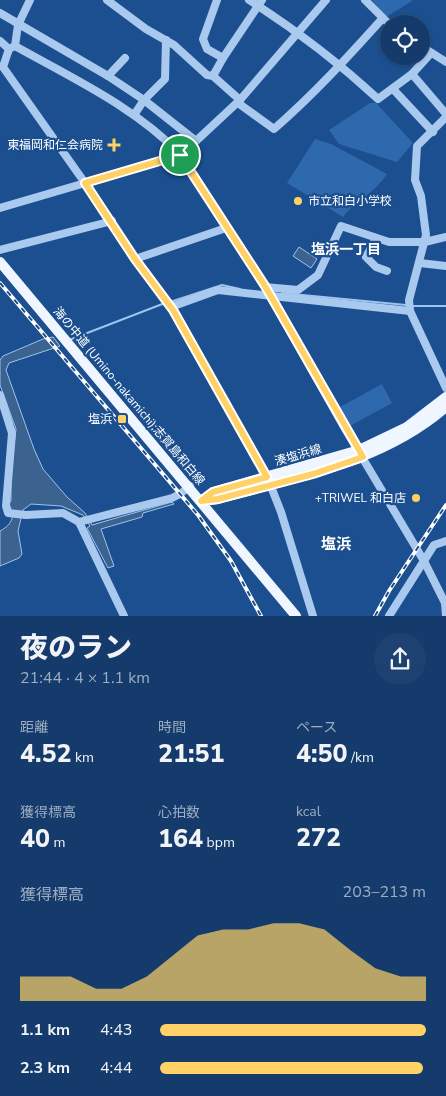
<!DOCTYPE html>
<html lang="ja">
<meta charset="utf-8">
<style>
body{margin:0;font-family:"Nunito Sans","Noto Sans JP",sans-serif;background:#1d4271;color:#f1f3f6;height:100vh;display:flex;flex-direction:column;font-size:19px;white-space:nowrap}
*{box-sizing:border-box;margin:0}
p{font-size:16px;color:#9dadc1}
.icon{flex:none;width:28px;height:28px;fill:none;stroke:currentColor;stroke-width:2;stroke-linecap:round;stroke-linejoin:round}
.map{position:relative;height:616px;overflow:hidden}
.details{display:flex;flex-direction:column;background:#143b6b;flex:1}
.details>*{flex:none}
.fabs{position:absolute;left:380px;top:15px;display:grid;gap:10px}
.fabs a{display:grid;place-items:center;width:50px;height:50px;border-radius:50%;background:#143b6b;box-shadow:0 1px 4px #0004,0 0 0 1px #33557e;font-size:25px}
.pin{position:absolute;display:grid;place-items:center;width:42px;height:42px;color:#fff;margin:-21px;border:2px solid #fff;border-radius:50%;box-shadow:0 1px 5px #0007}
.round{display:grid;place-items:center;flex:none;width:52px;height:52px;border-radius:26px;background:#1d4271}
.head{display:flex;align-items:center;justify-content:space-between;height:85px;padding:0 20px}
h1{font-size:28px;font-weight:800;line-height:38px}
.figures{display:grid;grid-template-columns:repeat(3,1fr);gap:8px;height:85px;padding:5px 20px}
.figures div{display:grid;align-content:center}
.figures b{font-size:25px;font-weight:800}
.figures small{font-size:14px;font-weight:400}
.figures p{font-size:14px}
.chart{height:140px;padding:10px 20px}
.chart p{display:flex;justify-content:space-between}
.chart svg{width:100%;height:90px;margin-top:5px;fill:#ffd166;opacity:.7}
ul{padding:0 20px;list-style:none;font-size:16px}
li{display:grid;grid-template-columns:80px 60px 1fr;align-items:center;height:38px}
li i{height:12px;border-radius:6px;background:#ffd166}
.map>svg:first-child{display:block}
</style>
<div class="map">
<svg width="446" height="616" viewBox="0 0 446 616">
<rect width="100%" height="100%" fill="#1b4f8f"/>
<!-- green -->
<g fill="#2e69ad">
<path d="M372 0H411L412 1 386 17Z"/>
<path d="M370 103H376L413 143 397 162 339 144 329 130Z"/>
<path d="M315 139 331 144 387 174C374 194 357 199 343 217L287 183Z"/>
<path d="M382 384 392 403 348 427 338 408Z"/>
</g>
<!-- water -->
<g fill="#3c6290" stroke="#9cc4f0">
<path d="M299 247 317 259 311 268 293 256Z"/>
<path d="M53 337 60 346 9 363 6 370 34 449 43 469 67 497 85 513 92 525 172 502 174 504 143 513 142 517 101 529 114 566 108 568 87 528 90 526 83 515 61 506 31 504 23 510 18 531 22 554 19 558 0 566V531C13 524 16 515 8 503L11 501V471L16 429 0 385V360L3 356 43 339Z"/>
</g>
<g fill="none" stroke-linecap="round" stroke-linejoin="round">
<!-- stream -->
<g stroke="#9cc4f0" stroke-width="2">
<path d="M282 293 406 305"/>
<path d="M170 302 222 285 240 289"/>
<path d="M411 306H446"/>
<path d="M69 340 165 303"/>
</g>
<!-- minor -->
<g stroke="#a9c9ee" stroke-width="8">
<path d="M107 0 146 29 174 45 207 75 213 76 240 100"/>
<path d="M217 0 203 39 207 49 223 58 262 0"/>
<path d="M249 0C296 30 338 62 378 99L412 74 431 53"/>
<path d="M365 0 389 24"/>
<path d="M0 13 108 76"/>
<path d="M0 41 9 49"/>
<path d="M15 46C72 78 135 107 181 155L265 287 344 427 424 561 445 603 446 616"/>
<path d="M15 46 9 49 3 67 85 183 135 259 173 310 267 477"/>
<path d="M15 46 18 25 30 0"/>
<path d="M421 46 446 62"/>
<path d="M125 58 108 76 144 100 196 141"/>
<path d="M412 74 446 114"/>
<path d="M213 76 223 58"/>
<path d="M393 89 433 132"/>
<path d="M238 103 274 129C313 95 347 58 382 19"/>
<path d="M134 115 144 100 165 79 166 40"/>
<path d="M446 117 417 146 415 180 421 196 426 235 409 300 410 311 446 388"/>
<path d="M0 208 181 155 240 100 326 0"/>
<path d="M376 238 366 257 376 267 387 271"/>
<path d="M0 250 112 221"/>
<path d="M135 259 226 228"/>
<path d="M420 263 446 266"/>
<path d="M265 287 298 290 318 275 341 226 389 242H425L446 237"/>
<path d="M171 307 218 290 410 311"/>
<path d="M0 395 12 433 6 506 8 513 26 515 63 513 79 522 124 616"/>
<path d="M270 484 281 512 313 616"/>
<path d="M79 522 172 498 180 494 190 486"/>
<path d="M389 616 434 545 446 541"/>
</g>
<!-- major -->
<g stroke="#f0f6ff" stroke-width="10">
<path d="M0 262 296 616"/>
<path d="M201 501 213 492 359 450 407 427 446 397"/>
<path d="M202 501 218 499C297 476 382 463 446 407"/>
</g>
<defs>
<g id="rail">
<path d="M0 283 198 515 231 561 261 616"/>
<path d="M375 616 389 591 446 505"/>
</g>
</defs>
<!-- rail casing -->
<use href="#rail" stroke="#fff" stroke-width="4"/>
<!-- rail -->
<use href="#rail" stroke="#1b4f8f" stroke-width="2" stroke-dasharray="5.5" stroke-linecap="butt"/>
</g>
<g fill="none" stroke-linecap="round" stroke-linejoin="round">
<defs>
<path id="route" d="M180 155 265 286 363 457 313 474 218 499 201 501 213 492 267 477 173 310 135 259 85 183Z"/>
</defs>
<!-- route casing -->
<use href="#route" stroke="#fff" stroke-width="10"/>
<!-- route -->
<use href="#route" stroke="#ffd166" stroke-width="6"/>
</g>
<!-- markers -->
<g fill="#ffd166" stroke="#1b4f8f" stroke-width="2">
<path d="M111.5 137.5h5v5h5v5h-5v5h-5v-5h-5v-5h5z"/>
<circle cx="298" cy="201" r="5"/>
<rect x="117" y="414" width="10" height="10" rx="2.5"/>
<circle cx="416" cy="498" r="5"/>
</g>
<g text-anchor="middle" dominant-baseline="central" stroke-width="4.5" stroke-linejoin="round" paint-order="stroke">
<!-- poi labels -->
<g font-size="12" fill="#fff" stroke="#1b4f8f" text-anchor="end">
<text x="103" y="145">東福岡和仁会病院</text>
<text x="308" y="201" text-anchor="start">市立和白小学校</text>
<text x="112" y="419">塩浜</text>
<text x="406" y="498">+TRIWEL 和白店</text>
</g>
<!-- street labels -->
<g font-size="12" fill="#fff" stroke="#1b4f8f">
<text transform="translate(129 396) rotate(50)">海の中道 (Umino-nakamichi);志賀島和白線</text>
<text transform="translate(298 455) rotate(-16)">湊塩浜線</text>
</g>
<!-- neighbourhood labels -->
<g font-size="14" font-weight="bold" fill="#fff" stroke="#1b4f8f">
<text x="346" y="249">塩浜一丁目</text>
</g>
<!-- quarter labels -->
<g font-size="15" font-weight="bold" fill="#fff" stroke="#1b4f8f">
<text x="336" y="544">塩浜</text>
</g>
</g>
</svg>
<div class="fabs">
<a><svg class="icon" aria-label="locate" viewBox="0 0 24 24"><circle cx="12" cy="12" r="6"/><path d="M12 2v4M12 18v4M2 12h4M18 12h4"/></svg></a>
</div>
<div class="pin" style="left:180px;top:155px;background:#1e9e55"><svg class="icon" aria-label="arrive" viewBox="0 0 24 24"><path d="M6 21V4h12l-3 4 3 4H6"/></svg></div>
</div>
<section class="details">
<div class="head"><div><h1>夜のラン</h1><p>21:44 · 4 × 1.1 km</p></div><a class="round"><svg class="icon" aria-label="share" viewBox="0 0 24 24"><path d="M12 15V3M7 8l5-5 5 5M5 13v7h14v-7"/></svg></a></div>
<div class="figures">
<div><p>距離</p><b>4.52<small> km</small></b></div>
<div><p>時間</p><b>21:51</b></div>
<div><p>ペース</p><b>4:50<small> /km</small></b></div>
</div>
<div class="figures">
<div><p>獲得標高</p><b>40<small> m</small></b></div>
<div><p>心拍数</p><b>164<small> bpm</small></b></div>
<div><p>kcal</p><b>272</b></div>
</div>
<div class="chart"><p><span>獲得標高</span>203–213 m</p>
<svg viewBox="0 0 160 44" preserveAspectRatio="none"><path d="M0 44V32L10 32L20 32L30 38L40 38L50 32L60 22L70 12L80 9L90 9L100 6L110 6L120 9L130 19L140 28L150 32L160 32V44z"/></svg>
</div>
<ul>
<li><b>1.1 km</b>4:43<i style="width:100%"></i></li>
<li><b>2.3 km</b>4:44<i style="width:99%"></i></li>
</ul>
</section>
